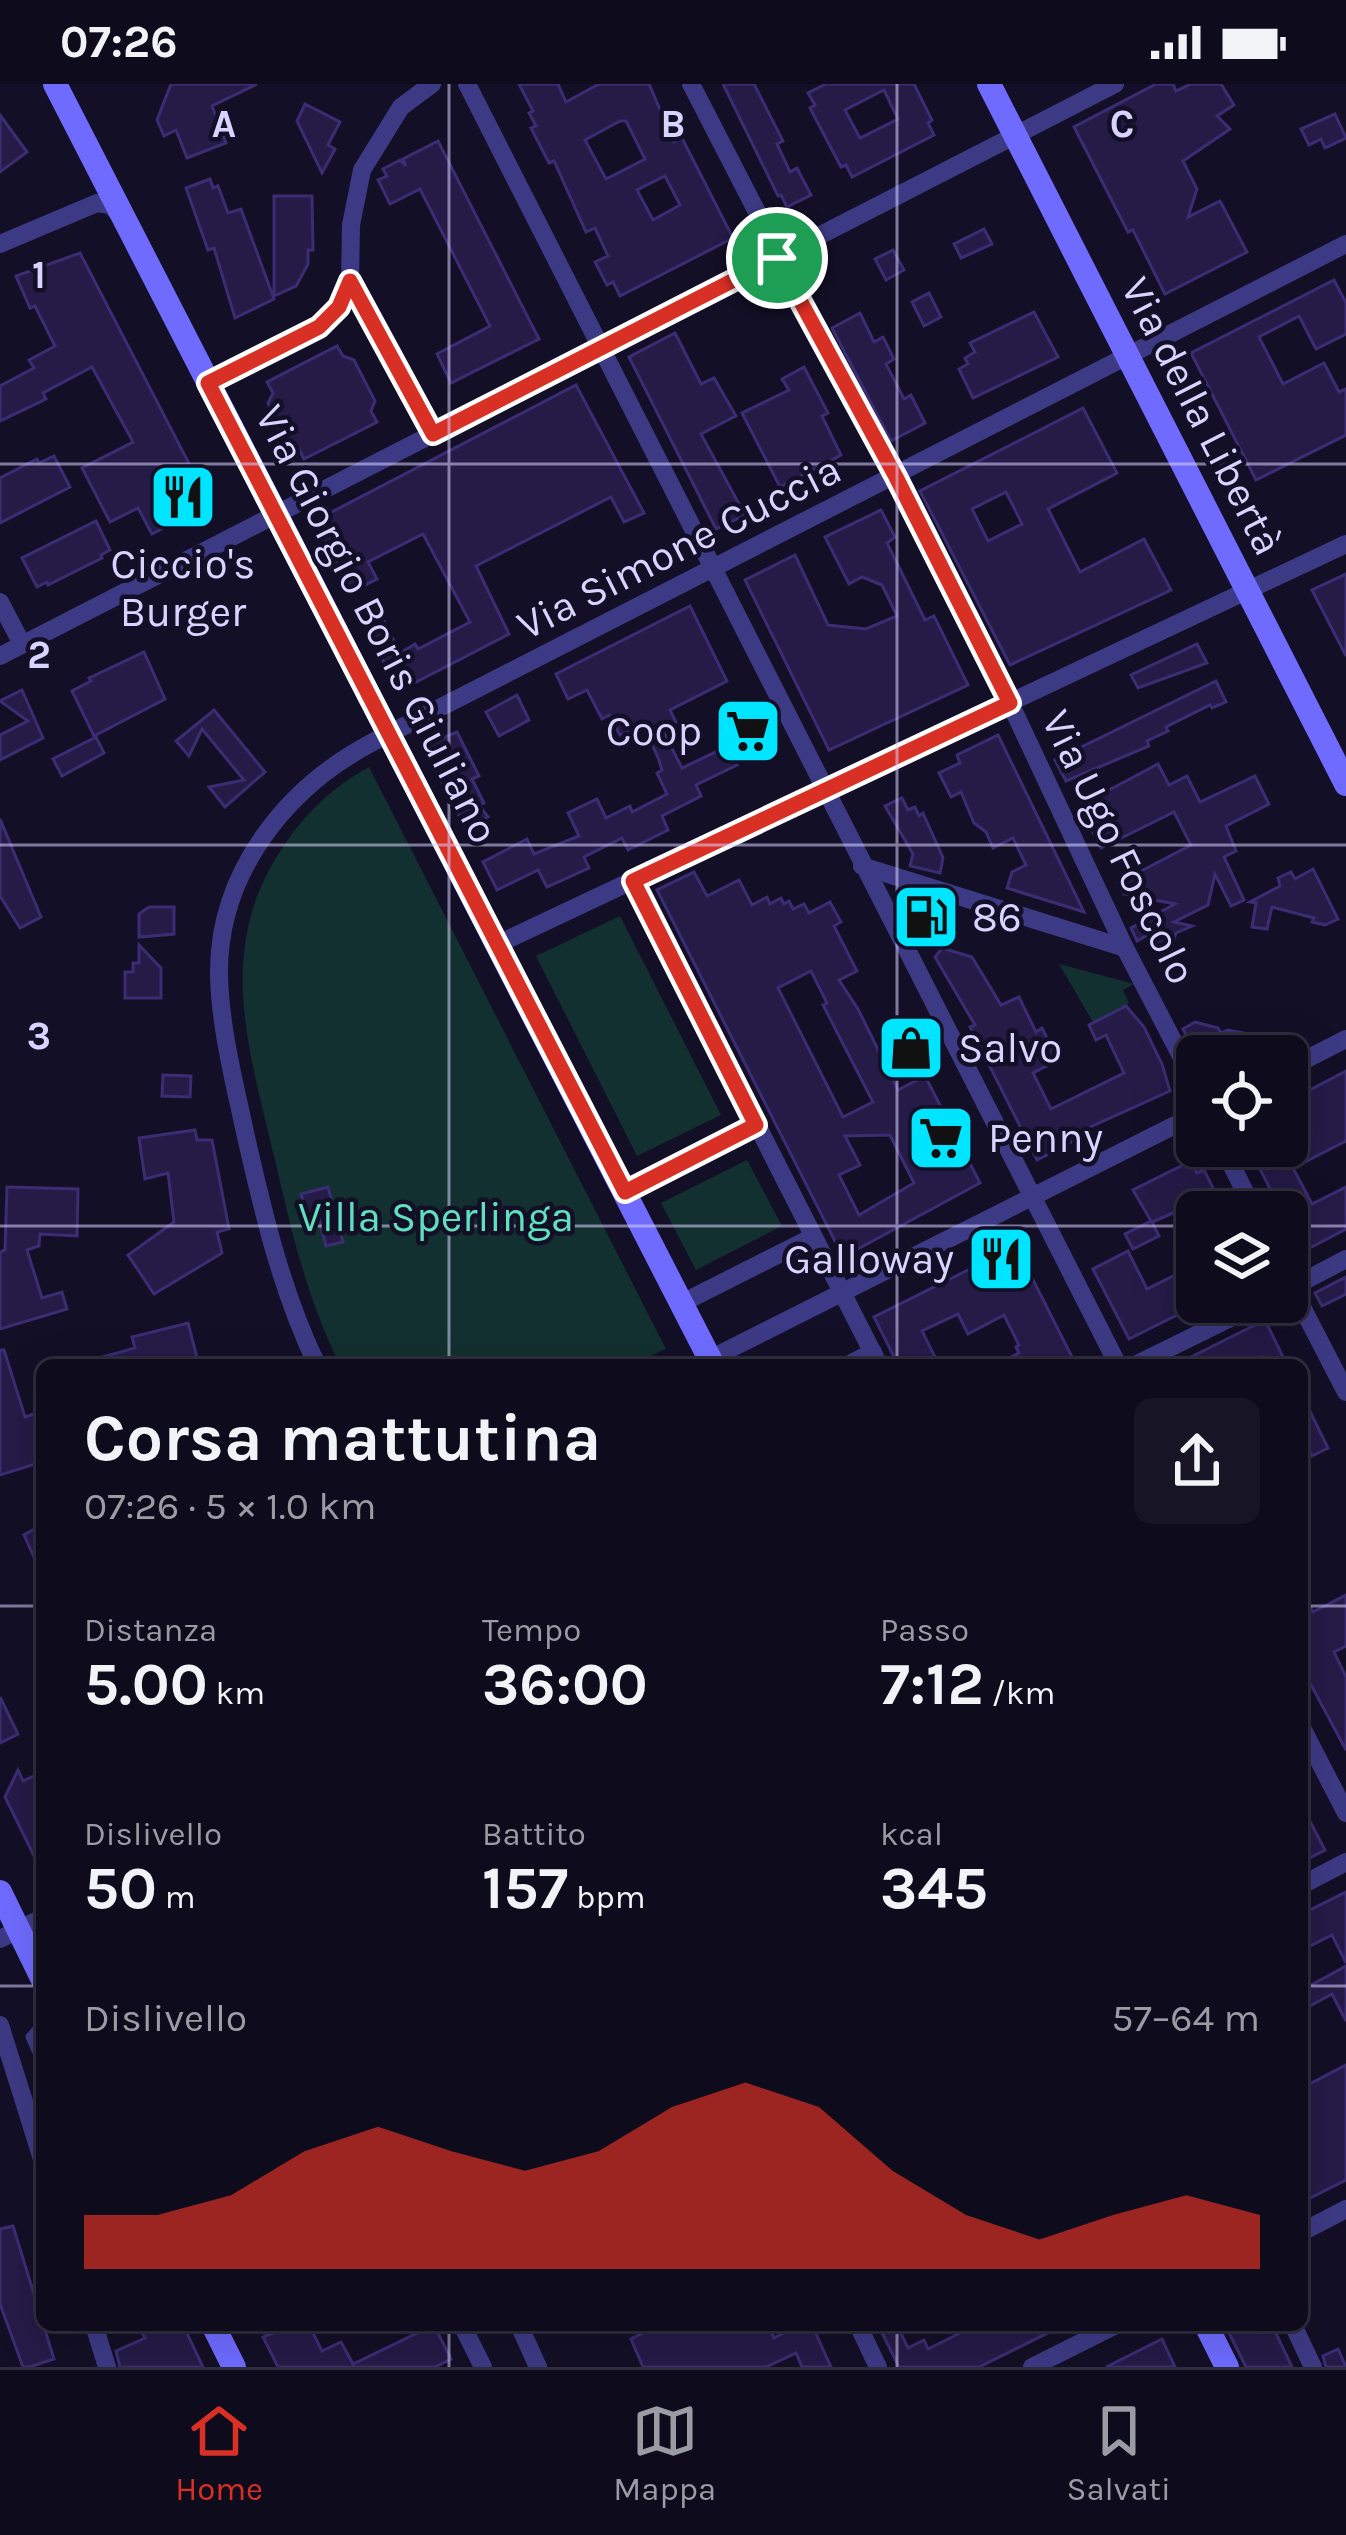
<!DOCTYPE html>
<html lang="it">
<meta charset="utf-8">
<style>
body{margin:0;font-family:Karla,sans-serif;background:#171425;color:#f1f3f6;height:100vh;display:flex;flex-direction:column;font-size:45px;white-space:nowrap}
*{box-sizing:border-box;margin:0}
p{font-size:39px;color:#9b9ba3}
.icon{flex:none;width:66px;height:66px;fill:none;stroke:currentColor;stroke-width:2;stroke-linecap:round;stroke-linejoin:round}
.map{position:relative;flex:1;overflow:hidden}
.details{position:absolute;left:36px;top:1275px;width:1272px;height:972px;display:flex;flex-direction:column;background:#0e0b1c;border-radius:18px;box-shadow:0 12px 48px #0002,0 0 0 3px #2e2b3b}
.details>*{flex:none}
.controls{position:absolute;left:1176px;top:951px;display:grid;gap:24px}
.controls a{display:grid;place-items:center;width:132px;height:132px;border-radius:18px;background:#0e0b1c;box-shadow:0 12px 48px #0002,0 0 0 3px #2e2b3b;font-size:60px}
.pin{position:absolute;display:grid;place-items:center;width:102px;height:102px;color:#fff;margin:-51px;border:6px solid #fff;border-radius:50%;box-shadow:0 3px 12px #0007}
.round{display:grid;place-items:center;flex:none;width:126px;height:126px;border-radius:18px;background:#171425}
.headline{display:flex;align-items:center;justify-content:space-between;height:204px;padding:0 48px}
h1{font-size:66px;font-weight:700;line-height:90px}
.stats{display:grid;grid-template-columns:repeat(3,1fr);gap:18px;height:204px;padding:12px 48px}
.stats div{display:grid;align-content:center}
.stats b{font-size:60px;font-weight:700}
.stats small{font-size:33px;font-weight:400}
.stats p{font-size:33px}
.chart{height:336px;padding:24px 48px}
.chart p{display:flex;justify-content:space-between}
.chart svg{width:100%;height:216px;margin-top:12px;fill:#d93025;opacity:.7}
.status{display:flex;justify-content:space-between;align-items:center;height:84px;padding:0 60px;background:#0e0b1c;direction:ltr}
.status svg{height:33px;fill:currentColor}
.tabs{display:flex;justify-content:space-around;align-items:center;height:168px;border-top:3px solid #2e2b3b;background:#0e0b1c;font-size:33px;color:#9b9ba3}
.tabs a{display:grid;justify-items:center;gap:6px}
.tabs .active{color:#d93025}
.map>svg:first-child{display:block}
</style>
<div class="status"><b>07:26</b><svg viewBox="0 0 49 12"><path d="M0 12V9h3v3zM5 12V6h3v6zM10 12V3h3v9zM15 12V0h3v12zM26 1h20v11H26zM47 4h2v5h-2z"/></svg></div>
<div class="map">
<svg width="1346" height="2283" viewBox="0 0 1346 2283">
<rect width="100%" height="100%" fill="#130f26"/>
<!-- green -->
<g fill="#12302f">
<path d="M369 683 666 1265 631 1281H340C306 1213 291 1145 274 1072 248 963 215 863 283 763 306 728 333 703 369 683Z"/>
<path d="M620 832 721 1031 637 1072 536 872Z"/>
<path d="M1059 880 1134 900 1123 906 1129 919 1093 938Z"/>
<path d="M747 1076 782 1142 696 1186 661 1119Z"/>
</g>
<!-- building -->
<g fill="#241b47" stroke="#3b2d73" stroke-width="3" fill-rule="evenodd">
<path d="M171 0H257L212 22 226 59 187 74 176 46 164 52 157 36Z"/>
<path d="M519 0H558L566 18 599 0H649L674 58 682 54 733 154 620 212 613 198 607 201 595 178 608 172 595 144 586 148 554 77 549 79 531 44 536 42 529 29 533 27ZM620 37H626L645 75 606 95 585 56ZM665 92 680 121 653 136 637 106Z"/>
<path d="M723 0H754L783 57 777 60 790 88 797 84 811 111 787 123 781 111 778 112Z"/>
<path d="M826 0H914L932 36 928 39 934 51 852 93 846 81 841 83 810 24 815 21 808 9ZM884 6 898 35 860 54 845 26Z"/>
<path d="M1156 0H1173L1176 7 1191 0H1221L1234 21 1217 32 1230 45 1183 77 1197 105 1188 133 1220 117 1247 168 1165 210 1133 146 1128 148 1074 43Z"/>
<path d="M305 20 340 38 328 61 335 65 322 89 297 37Z"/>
<path d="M1335 30 1346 54 1325 64 1321 55 1309 61 1301 45Z"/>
<path d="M0 31 27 68 0 88Z"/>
<path d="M438 57 539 255 451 299 437 270 490 242 420 105 390 120 378 96 387 92 383 85 400 76 406 82 403 75Z"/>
<path d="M210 95 213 104 218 102 228 129 241 125 274 215 235 234 214 164 208 166 186 104Z"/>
<path d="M274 112H312L313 166H308V180L296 202 274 212Z"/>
<path d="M984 145 992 160 961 174 954 160Z"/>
<path d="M893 166 904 186 886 196 875 175Z"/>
<path d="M80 169 210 420 152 450 138 424 110 438 82 384 133 358 92 283 43 309 46 315 0 337V302L34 284 29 276 55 262 35 222 30 224 16 192Z"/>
<path d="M1334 196 1346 219V250L1316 265 1299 232 1259 253 1283 300 1324 279 1339 308 1346 305V351L1256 396 1191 269Z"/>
<path d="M929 209 941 233 924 242 912 218Z"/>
<path d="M1034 228 1058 273 973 314 959 285 968 280 965 274 975 268 970 259Z"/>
<path d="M860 229 874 258 883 253 894 275 886 280 904 315 911 311 925 339 891 357 832 244Z"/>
<path d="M675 249 701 300 714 294 736 332 701 350 745 431 716 445 629 273Z"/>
<path d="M337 262 343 272 354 276 375 317 371 327 377 338 304 375 299 365 285 363 268 319 273 309 267 298Z"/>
<path d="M804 283 828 329 822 332 841 371 780 403 742 329 789 306 782 295Z"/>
<path d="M576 301 644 429 624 438 611 413 476 482 509 550 397 608 365 536 380 529 400 569 415 560 418 565 470 538 423 450 368 478 377 495 351 508 320 447 330 442 324 432Z"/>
<path d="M1083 324 1117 389 1048 425 1080 488 1144 455 1171 506 1010 581 920 407ZM1006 408 1022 440 988 457 972 425Z"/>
<path d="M54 372 70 403 0 439V394L37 375 39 379Z"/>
<path d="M881 426 895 453 887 459 925 536 934 532 968 601 829 666 745 496 795 471 828 541 866 545 897 532 882 501 862 493 849 500 825 453Z"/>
<path d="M96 437 110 466 101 471 102 474 48 501 47 498 37 503 22 474Z"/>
<path d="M1346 490V572L1312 506Z"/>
<path d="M690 522 727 597 670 626 676 638 662 645 682 684 728 662 737 681 696 701 701 712 662 732 668 746 628 766 622 754 584 773 589 784 547 803 538 786 497 806 483 778 527 755 534 770 579 752 568 729 597 715 606 734 630 722 632 728 667 710 657 689 662 686 659 676 643 640 620 651 609 631 602 635 587 606 568 615 556 590Z"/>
<path d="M1197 560 1207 579 1138 604 1131 591Z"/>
<path d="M144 568 165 615 94 652 72 607 91 597 89 594Z"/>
<path d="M1216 597 1226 618 1212 624 1210 621 1166 643 1168 647 1147 657 1149 662 1066 697 1055 676Z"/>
<path d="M22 606 43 654 0 676V651L28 637 0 617Z"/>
<path d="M517 611 529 636 499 652 486 628Z"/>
<path d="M214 626 265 688 225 723 209 703 244 696 202 645 189 672 176 657Z"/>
<path d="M457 648 479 692 472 695 484 719 479 721 488 733 466 745 423 662Z"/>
<path d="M998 651 1084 828 1007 804 1012 788 1026 781 1013 754 993 764 986 748 974 739 961 708 951 713 939 689 960 679 957 671Z"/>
<path d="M96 653 104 669 62 692 53 675Z"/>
<path d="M1158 680 1169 701 1187 692 1200 718 1255 692 1269 720 1226 742 1236 767 1224 773 1244 816 1231 822 1215 790 1208 821 1174 838 1192 842 1176 849 1169 869 1146 852 1137 857 1131 844 1175 820 1124 810 1118 799 1191 761 1174 728 1101 764 1079 722Z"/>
<path d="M902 714 908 726 915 723 919 732 923 729 943 774 940 789 910 782 913 770 885 722Z"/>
<path d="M0 735 41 833 20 844 0 812Z"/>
<path d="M1313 785 1338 835 1325 841 1312 838 1314 834 1272 823 1267 845 1252 843 1256 819 1250 818 1280 802 1278 794 1291 788 1295 795Z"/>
<path d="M694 788 707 812 739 796 752 821 767 813 770 820 781 814 784 820 789 817 793 825 804 820 809 829 830 818 841 838 834 842 857 887 839 896 858 925 898 1006 925 992 980 1099 843 1173 657 806ZM811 887 827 919 823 921 873 1018 843 1033 778 904ZM890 1051 914 1099 859 1131 839 1091 860 1081 845 1052Z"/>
<path d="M149 823H174V850L139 853V830Z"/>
<path d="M139 861 161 884V914H125V888H133V879H139Z"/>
<path d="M942 864 972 873 1001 921 1019 913 1036 948 1042 944 1058 976 1033 989 1051 1025 1124 989 1106 951 1096 956 1089 941 1126 922 1144 943 1162 980 1170 1007 1077 1049 1080 1054 1037 1076 970 943 975 941 935 873Z"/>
<path d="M1195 938 1218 944 1221 949 1228 946 1244 949 1251 963 1235 972H1197L1183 945Z"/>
<path d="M1346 987V1057L1293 1084 1312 1120 1346 1103V1145L1302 1168 1287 1138V1128H1282L1248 1062H1287V1018Z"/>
<path d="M163 991 191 992 190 1013 162 1012Z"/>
<path d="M195 1046 197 1056H212L229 1145 217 1148 222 1169 154 1210 128 1171 174 1138 168 1089 145 1095 139 1054Z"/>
<path d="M1191 1077 1197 1089 1204 1086 1225 1128H1197V1159L1180 1126 1152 1138 1159 1152 1133 1165 1125 1150 1151 1137 1133 1106Z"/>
<path d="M7 1103 78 1105 77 1152 40 1150 39 1162 27 1166 42 1214 62 1208 67 1225 0 1245V1168L5 1166Z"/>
<path d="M328 1103 343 1158 326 1162 317 1127 307 1130 301 1110Z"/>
<path d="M1016 1162 1076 1281H996L1019 1269 1016 1263 1019 1261 1004 1231 968 1250 958 1230 922 1247 939 1281H898L874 1233Z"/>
<path d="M1128 1167 1147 1205 1197 1180V1221L1129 1255 1093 1185Z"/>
<path d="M1346 1193V1210L1322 1222 1315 1209Z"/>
<path d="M1265 1236 1287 1281H1266L1262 1273 1246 1281H1175Z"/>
<path d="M188 1239 199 1281H93L92 1276 135 1264 132 1253Z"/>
<path d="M0 1266H4L25 1333 42 1327V1378L0 1391Z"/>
<path d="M1302 1311 1328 1364 1312 1372 1302 1352Z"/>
<path d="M42 1441V1491L24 1451Z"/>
<path d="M1302 1506 1313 1528 1346 1511V1562L1334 1568 1346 1593V1666L1302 1584Z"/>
<path d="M0 1613 18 1650 0 1659Z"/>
<path d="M18 1686 23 1697 42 1688V1788L5 1713Z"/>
<path d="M1302 1722 1325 1766 1302 1778Z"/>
<path d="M1346 1808V1879L1332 1851 1302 1866V1830Z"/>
<path d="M1346 1882V1937L1332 1910 1310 1922 1302 1906Z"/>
<path d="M1346 1981V2096L1302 2118V2004Z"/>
<path d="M13 2142 54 2275 29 2283H23L0 2220V2145Z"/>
<path d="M138 2241H183L203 2283H120L116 2267 145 2254Z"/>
<path d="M280 2241H309L322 2267 341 2258 353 2280 434 2241 451 2275 435 2283H278L263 2253 282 2245Z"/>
<path d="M658 2241H768L774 2254 798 2241H812L831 2283H802L796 2269 766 2283H643L631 2255Z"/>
<path d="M878 2241H897L908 2264 924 2256 928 2265 976 2241H1064L979 2283H899Z"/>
<path d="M1225 2241H1272L1292 2283H1246Z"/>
<path d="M1162 2255 1175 2283H1106Z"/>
<path d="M1338 2265 1346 2283H1326L1323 2272Z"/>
</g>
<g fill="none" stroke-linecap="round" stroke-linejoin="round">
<!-- lane -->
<path stroke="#3d3a85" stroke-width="9" d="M42 1939 30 1953 42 1980"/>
<!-- street -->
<g stroke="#3d3a85" stroke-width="18">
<path d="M432 0 401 23 362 86 351 141 350 197 433 350"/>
<path d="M467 0 1118 1281"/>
<path d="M691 0 1010 619 1125 864 1197 1003"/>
<path d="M0 160 97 119 110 121 122 133"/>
<path d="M208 299 318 243 339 223 350 197"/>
<path d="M0 518 22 560"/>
<path d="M0 572 1115 0"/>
<path d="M862 782 1125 864"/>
<path d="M633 797 879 1281"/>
<path d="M498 860 1346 460"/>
<path d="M1287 985 1346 955"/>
<path d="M1222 1062 1255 1128"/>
<path d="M625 1108 756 1041"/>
<path d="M1287 1194 1346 1308"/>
<path d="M1287 1206 1346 1175"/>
<path d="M682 1219 813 1153"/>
<path d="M317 1281C282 1208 264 1132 246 1053 235 1000 220 945 219 890 218 788 287 703 373 658L1346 160"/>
<path d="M698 1281 1197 1030"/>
<path d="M848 1281 873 1268"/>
<path d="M1135 1281 1263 1218"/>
<path d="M1302 1644 1346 1729"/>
<path d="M1302 1801 1346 1778"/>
<path d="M0 1855 42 1834"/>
<path d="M0 1941 42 2075"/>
<path d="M1302 2148 1346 2125"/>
<path d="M94 2241 107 2283"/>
<path d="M462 2241 483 2283"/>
<path d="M519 2241 538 2283"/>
<path d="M858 2241 878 2283"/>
<path d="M1293 2241 1313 2283"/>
<path d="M1032 2283 1116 2241"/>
</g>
<!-- secondary -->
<g stroke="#6f6bff" stroke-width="24">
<path d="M55 0 713 1281"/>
<path d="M989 0 1346 700"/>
<path d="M0 1808 42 1894"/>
<path d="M213 2241 234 2283"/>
<path d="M1206 2241 1227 2283"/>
</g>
</g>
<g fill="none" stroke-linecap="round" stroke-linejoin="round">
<defs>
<path id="route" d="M777 174 896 393 1010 619 633 797 756 1041 625 1108 208 299 319 243 339 223 350 197 433 350Z"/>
</defs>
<!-- route casing -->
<use href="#route" stroke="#fff" stroke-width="24"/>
<!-- route -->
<use href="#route" stroke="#d93025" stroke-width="15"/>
</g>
<!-- grid -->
<path fill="none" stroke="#d9d4ff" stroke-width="3" stroke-opacity="0.55" d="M449 0V1281M897 0V1281M0 380H1346M0 761H1346M0 1142H1197M1287 1142H1346M0 1522H42M1302 1522H1346M0 1902H42M1302 1902H1346M449 2241V2283M897 2241V2283"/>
<!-- icons -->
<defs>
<symbol id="restaurant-square" viewBox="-11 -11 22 22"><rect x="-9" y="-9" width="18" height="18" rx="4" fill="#00e5ff" stroke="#130f26"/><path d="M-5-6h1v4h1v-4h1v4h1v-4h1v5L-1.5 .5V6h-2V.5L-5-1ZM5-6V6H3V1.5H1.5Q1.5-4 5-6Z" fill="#111"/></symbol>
<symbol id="supermarket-square" viewBox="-11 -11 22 22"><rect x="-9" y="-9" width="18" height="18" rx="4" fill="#00e5ff" stroke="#130f26"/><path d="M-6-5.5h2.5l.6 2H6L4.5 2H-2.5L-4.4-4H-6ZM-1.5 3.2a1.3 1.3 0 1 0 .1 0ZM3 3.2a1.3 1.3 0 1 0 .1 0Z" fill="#111"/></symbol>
<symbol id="fuel-square" viewBox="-11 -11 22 22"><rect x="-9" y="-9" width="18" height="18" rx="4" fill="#00e5ff" stroke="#130f26"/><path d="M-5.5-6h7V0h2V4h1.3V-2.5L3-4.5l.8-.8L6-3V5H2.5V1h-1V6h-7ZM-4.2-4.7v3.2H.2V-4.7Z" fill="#111"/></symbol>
<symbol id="shop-square" viewBox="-11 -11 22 22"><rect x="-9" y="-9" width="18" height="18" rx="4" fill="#00e5ff" stroke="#130f26"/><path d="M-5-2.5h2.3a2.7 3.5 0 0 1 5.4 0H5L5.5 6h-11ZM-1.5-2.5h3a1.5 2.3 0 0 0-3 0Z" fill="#111"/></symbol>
</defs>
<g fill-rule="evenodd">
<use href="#restaurant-square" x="145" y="375" width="76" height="76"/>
<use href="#supermarket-square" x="710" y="609" width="76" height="76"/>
<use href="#fuel-square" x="888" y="795" width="76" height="76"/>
<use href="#shop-square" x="873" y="926" width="76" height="76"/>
<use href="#supermarket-square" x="903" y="1016" width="76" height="76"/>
<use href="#restaurant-square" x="963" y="1137" width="76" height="76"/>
</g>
<g text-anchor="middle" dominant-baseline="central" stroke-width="9" stroke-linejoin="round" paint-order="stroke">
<!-- street labels -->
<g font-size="42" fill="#d9d4ff" stroke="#130f26">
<text transform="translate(1202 332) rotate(63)">Via della Libertà</text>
<text transform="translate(679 463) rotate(-27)">Via Simone Cuccia</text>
<text transform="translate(377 540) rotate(63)">Via Giorgio Boris Giuliano</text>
<text transform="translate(1119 763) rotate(64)">Via Ugo Foscolo</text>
</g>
<!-- poi labels -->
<g font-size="42" fill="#d9d4ff" stroke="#130f26" text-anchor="start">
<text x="183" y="480" text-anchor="middle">Ciccio's<tspan x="183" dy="48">Burger</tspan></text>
<text x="702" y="647" text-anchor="end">Coop</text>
<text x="972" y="833">86</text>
<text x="958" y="964">Salvo</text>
<text x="988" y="1054">Penny</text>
<text x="954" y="1175" text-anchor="end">Galloway</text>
</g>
<!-- park labels -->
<g font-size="42" fill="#5fe0c0" stroke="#130f26">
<text x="436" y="1133">Villa Sperlinga</text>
</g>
</g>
<g font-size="39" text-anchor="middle" font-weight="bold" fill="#d9d4ff" stroke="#130f26" stroke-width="9" stroke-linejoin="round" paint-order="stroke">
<text x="224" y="53">A</text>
<text x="673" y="53">B</text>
<text x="1122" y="53">C</text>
<text x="39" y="204">1</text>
<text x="39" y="584">2</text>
<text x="39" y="965">3</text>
</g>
</svg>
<div class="controls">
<a><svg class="icon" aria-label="locate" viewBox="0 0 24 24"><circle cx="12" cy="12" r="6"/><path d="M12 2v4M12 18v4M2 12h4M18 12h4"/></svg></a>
<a><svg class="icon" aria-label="layers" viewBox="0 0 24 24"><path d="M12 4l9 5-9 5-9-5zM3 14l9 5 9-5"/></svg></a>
</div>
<div class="pin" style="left:777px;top:174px;background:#1e9e55"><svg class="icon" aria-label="arrive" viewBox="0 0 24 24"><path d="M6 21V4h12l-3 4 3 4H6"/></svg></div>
<section class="details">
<div class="headline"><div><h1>Corsa mattutina</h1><p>07:26 · 5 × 1.0 km</p></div><a class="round"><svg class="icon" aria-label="share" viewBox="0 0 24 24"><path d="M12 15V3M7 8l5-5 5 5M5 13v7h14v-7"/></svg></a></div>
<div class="stats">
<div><p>Distanza</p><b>5.00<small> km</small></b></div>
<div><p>Tempo</p><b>36:00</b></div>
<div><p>Passo</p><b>7:12<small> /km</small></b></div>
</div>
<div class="stats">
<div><p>Dislivello</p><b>50<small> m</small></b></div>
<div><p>Battito</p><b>157<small> bpm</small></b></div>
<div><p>kcal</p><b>345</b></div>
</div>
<div class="chart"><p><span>Dislivello</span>57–64 m</p>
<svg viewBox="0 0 160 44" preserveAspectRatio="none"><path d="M0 44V33L10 33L20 29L30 20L40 15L50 20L60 24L70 20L80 11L90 6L100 11L110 24L120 33L130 38L140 33L150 29L160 33V44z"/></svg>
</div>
</section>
</div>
<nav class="tabs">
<a class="active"><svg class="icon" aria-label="home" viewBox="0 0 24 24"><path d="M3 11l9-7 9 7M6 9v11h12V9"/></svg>Home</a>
<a><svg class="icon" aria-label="map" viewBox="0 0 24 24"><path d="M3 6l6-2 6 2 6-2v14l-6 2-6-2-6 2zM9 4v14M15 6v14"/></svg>Mappa</a>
<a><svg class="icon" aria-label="saved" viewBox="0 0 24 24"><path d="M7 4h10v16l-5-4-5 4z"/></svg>Salvati</a>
</nav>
